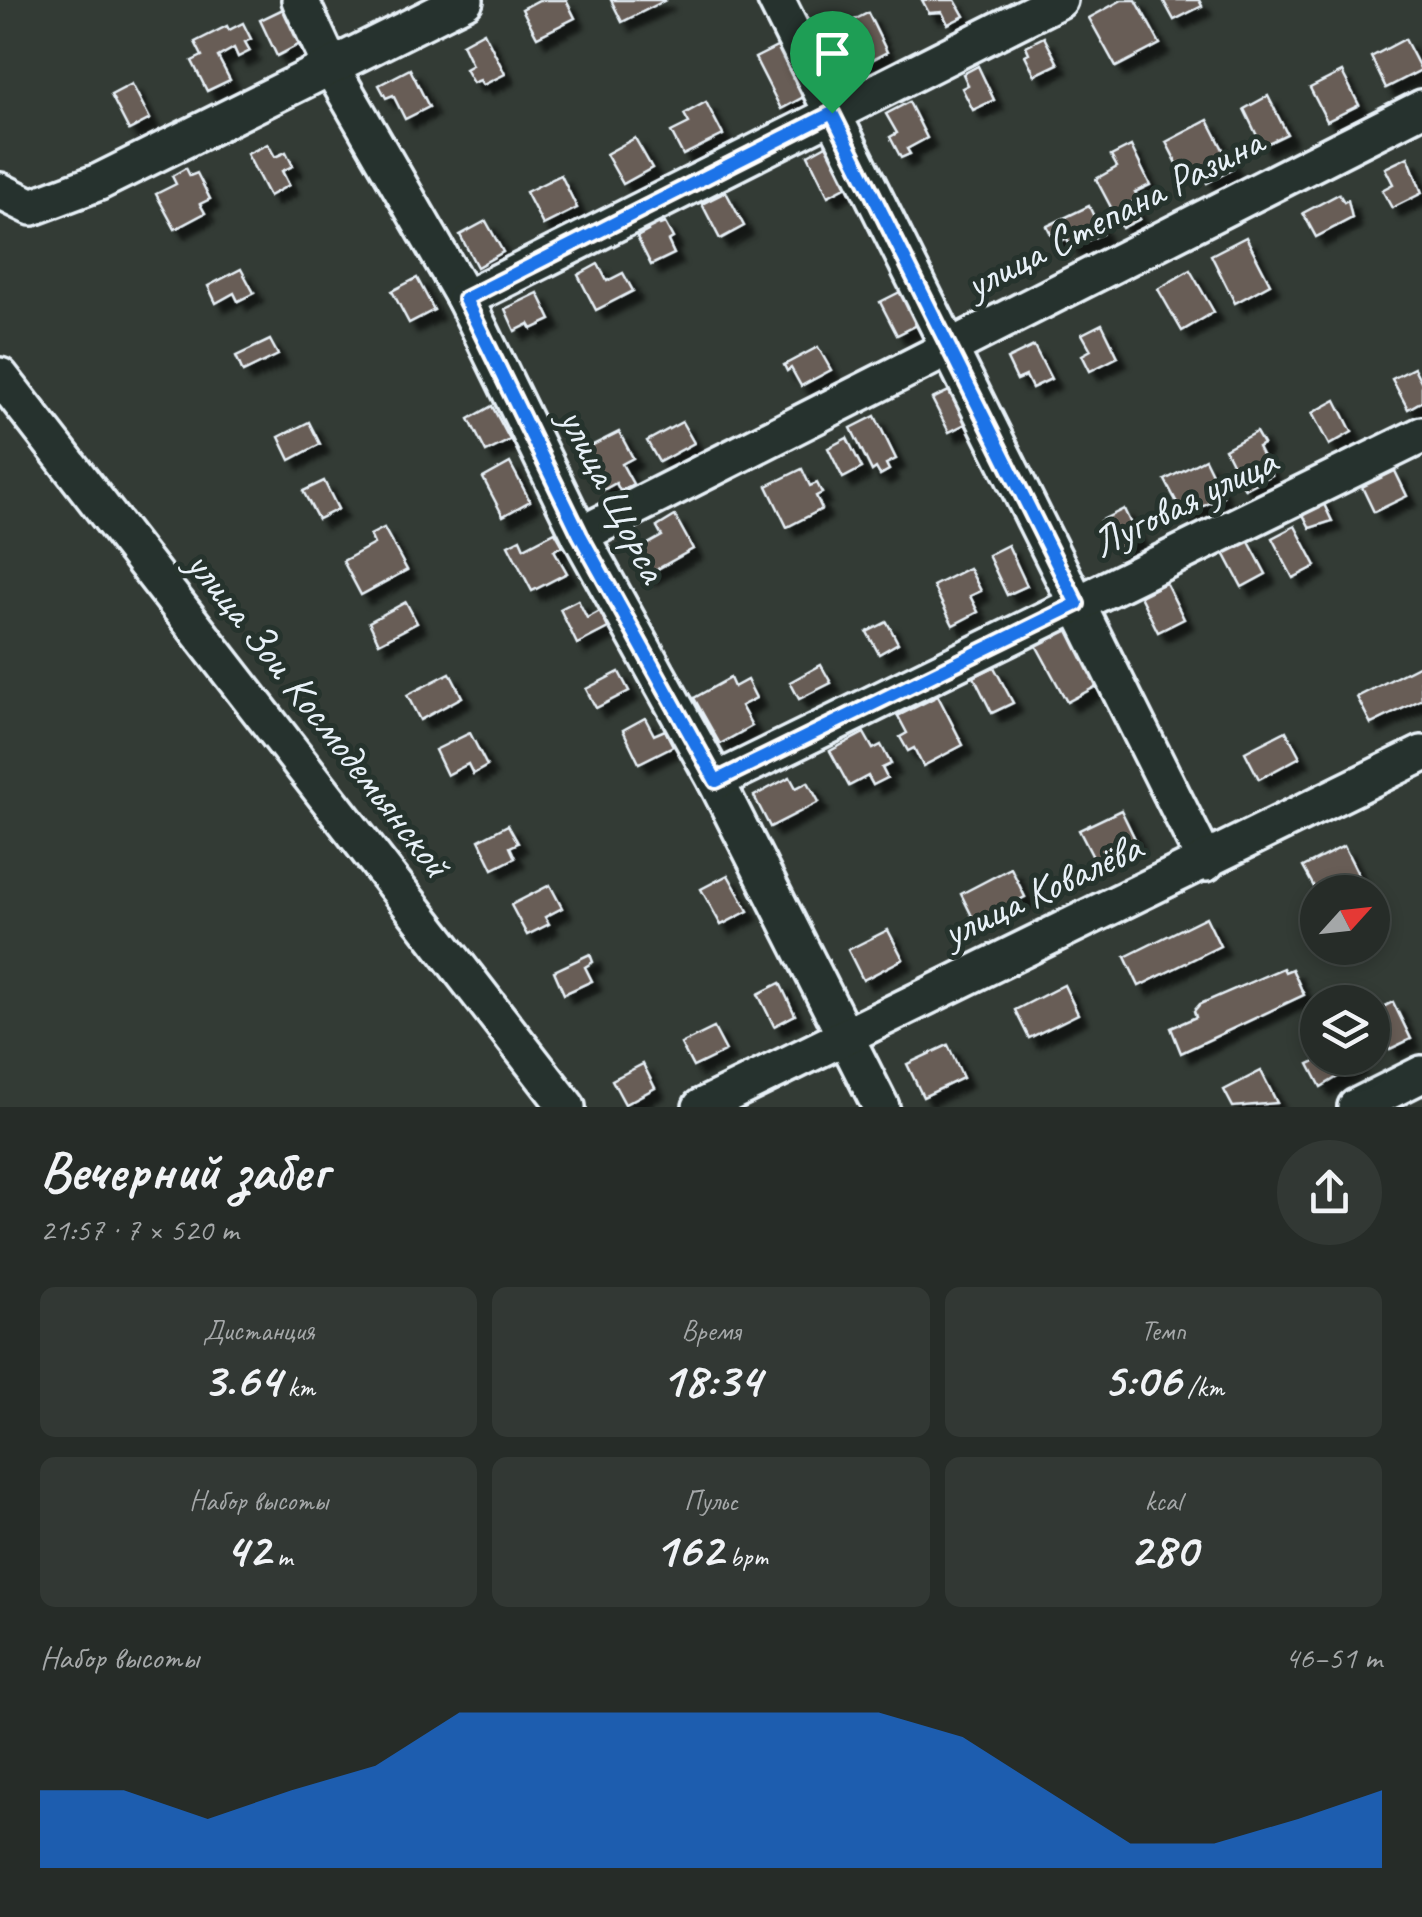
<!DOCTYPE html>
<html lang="ru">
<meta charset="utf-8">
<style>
body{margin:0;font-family:Caveat,sans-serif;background:#323834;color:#f1f3f6;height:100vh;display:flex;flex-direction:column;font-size:38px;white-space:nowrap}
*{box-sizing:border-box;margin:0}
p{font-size:32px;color:#a4a7a8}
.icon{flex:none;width:55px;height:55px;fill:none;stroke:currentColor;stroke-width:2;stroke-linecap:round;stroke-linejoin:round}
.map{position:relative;height:1107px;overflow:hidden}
.details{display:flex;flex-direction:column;background:#262c28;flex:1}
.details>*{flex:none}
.needle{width:65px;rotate:63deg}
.controls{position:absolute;left:1300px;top:875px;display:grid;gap:20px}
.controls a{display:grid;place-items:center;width:90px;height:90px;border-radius:50%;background:#262c28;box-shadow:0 5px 15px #0003,0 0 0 2px #424845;font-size:50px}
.pin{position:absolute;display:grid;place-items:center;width:85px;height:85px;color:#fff;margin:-102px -42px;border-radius:50% 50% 50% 0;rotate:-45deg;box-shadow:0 0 10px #0007}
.pin .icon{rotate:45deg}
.round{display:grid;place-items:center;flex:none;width:105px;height:105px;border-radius:52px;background:#323834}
.overview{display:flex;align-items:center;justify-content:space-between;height:170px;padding:0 40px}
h1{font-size:55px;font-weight:600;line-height:75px}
.figures{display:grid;grid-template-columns:repeat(3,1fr);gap:15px;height:170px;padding:10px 40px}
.figures div{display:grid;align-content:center;border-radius:15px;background:#323834;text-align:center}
.figures b{font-size:50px;font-weight:600}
.figures small{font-size:28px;font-weight:400}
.figures p{font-size:28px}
.chart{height:280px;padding:20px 40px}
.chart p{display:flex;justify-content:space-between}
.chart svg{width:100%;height:180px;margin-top:10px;fill:#1a73e8;opacity:.7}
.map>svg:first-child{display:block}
</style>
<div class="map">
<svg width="1422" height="1107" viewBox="0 0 1422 1107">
<defs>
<filter id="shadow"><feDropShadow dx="9" dy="9" stdDeviation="2.5" flood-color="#0009"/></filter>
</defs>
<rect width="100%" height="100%" fill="#333b35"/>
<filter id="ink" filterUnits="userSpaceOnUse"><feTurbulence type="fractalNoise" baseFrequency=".01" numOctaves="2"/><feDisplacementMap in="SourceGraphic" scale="20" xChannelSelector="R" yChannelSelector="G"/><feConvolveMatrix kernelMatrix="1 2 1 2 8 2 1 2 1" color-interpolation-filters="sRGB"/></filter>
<g filter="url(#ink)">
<!-- building -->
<g fill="#685d56" stroke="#e8f1f8" stroke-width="2.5" filter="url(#shadow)">
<path d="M539 0H566L575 18 537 37 522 9Z"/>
<path d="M611 0H666L622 22Z"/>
<path d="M922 0H955L964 16 948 24 942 12 929 13Z"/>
<path d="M1122 0H1136L1160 44 1116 67 1089 18Z"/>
<path d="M1163 0H1199L1202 6 1174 20Z"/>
<path d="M283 9 300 44 277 56 260 20Z"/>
<path d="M868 13 887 52 862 65 842 26Z"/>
<path d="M243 23 251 39 245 42 250 51 238 57 234 48 218 57 230 80 207 91 192 61 202 56 195 42 227 26 229 30Z"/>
<path d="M484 32 505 74 483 85 480 80 473 83 465 69 472 65 462 44Z"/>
<path d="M1044 37 1058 64 1035 75 1025 55 1029 53 1026 46Z"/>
<path d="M1405 39 1421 70 1386 88 1371 57Z"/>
<path d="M783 44 809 94 781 109 755 58Z"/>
<path d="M978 66 994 100 973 110 962 88 968 85 963 74Z"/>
<path d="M410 69 429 107 405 119 393 95 386 98 379 85Z"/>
<path d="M1342 72 1359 105 1327 121 1310 88Z"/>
<path d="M132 84 150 119 129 130 111 95Z"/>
<path d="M1268 96 1287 134 1262 146 1244 109Z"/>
<path d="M706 102 723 135 683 155 671 132 689 123 684 114Z"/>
<path d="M909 102 927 138 907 149 910 154 901 158 890 137 897 133 886 114Z"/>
<path d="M1208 120 1233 169 1207 183 1200 170 1182 173 1166 142Z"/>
<path d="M635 138 652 168 623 184 606 154Z"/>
<path d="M268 144 275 157 286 152 293 166 282 171 289 185 269 196 247 154Z"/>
<path d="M828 144 849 185 828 196 808 155Z"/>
<path d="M1131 146 1150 185 1135 192 1139 198 1131 203 1140 219 1122 228 1096 179 1117 167 1111 156Z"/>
<path d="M1408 157 1422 193 1392 208 1382 190 1393 184 1385 168Z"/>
<path d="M186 168 190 176 197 173 210 199 200 204 205 213 175 229 156 194 176 184 172 176Z"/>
<path d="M561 175 577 208 543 225 526 192Z"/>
<path d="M726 192 744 226 720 239 702 204Z"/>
<path d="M1339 194 1344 202 1348 200 1352 218 1316 237 1303 213Z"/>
<path d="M1089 206 1102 234 1071 248 1067 238 1056 244 1047 226Z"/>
<path d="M656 218 660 225 665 223 673 238 668 241 674 254 651 265 637 237 648 231 644 223Z"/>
<path d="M486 221 503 252 477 267 460 235Z"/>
<path d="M1246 237 1270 284 1235 303 1211 255Z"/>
<path d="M598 264 607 281 623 273 633 291 596 310 578 275Z"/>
<path d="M241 269 254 293 238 301 234 293 216 303 208 286Z"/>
<path d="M1190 270 1214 312 1182 331 1158 289Z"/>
<path d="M417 278 434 310 409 323 392 291Z"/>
<path d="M910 287 927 320 897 335 880 302Z"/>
<path d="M538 293 551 320 532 329 529 324 515 331 505 309Z"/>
<path d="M1102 324 1118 357 1090 371 1082 355 1091 350 1082 334Z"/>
<path d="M270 340 278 355 243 372 236 356Z"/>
<path d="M1034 346 1051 379 1032 388 1026 376 1017 380 1007 359Z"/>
<path d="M818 347 831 370 801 386 791 368 787 371 784 365Z"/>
<path d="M1414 368 1422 383V401L1408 409 1392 379Z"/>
<path d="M953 389 969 422 949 432 932 399Z"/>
<path d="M1336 400 1352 432 1329 445 1312 413Z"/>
<path d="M492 406 510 440 486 452 469 419Z"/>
<path d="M875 416 896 459 886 464 889 470 880 475 876 468 872 471 851 428Z"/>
<path d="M309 422 320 444 290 460 279 437Z"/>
<path d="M682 422 694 443 659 462 647 441Z"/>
<path d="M619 432 633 458 622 464 633 484 620 491 616 483 603 490 591 469 585 472 575 454Z"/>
<path d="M1256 432 1263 444 1258 447 1272 475 1245 489 1225 449Z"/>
<path d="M847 438 862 468 843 478 828 448Z"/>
<path d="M1205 459 1223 496 1184 516 1165 480Z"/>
<path d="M510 463 530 501 503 516 483 478Z"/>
<path d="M802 469 810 486 817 483 822 493 816 496 822 509 787 527 767 486Z"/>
<path d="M1395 471 1407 496 1374 512 1362 487Z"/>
<path d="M324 481 338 509 318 519 303 491Z"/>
<path d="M1320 496 1332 521 1310 528 1299 507Z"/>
<path d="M1124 509 1138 539 1114 551 1100 521Z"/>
<path d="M675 516 693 549 645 576 632 553 662 536 657 527Z"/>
<path d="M1295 526 1316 566 1293 578 1272 538Z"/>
<path d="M384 528 407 570 361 595 343 561 374 544 370 535Z"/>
<path d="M555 532 563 546 554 550 567 573 532 591 508 545 520 539 524 548Z"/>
<path d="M1248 540 1266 574 1242 587 1224 553Z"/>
<path d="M1008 545 1027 586 1007 595 988 555Z"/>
<path d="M969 568 981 591 970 596 978 612 953 625 933 586Z"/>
<path d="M1166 583 1184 619 1158 632 1140 596Z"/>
<path d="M578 600 587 618 600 611 608 628 577 644 560 609Z"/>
<path d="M406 602 417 623 379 643 369 622Z"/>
<path d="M887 622 898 643 879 654 867 632Z"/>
<path d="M1067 628 1087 665 1098 659 1108 680 1067 702 1036 645Z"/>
<path d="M821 665 831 683 799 699 790 682Z"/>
<path d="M1420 665 1422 699 1371 724 1357 697Z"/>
<path d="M994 667 1013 703 992 713 974 677Z"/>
<path d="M619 672 629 691 596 708 586 689Z"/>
<path d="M450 673 462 697 420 720 407 695Z"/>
<path d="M730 678 734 687 747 680 756 698 741 706 752 726 720 744 694 698Z"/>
<path d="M938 696 963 745 923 766 914 748 908 751 900 737 907 733 898 716Z"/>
<path d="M645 718 654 735 665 730 673 746 639 763 623 730Z"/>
<path d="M1286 731 1300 757 1259 779 1245 752Z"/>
<path d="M470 733 487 766 473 774 468 764 447 775 435 750Z"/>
<path d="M864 733 873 749 881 745 891 764 882 768 887 778 873 785 868 776 849 786 830 751Z"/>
<path d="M790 777 796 788 808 782 819 802 770 827 754 796Z"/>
<path d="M1121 810 1136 841 1095 861 1079 830Z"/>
<path d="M508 825 518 843 510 847 515 858 493 869 479 840Z"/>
<path d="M1344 846 1358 874 1318 894 1303 867Z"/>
<path d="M1011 868 1025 897 975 922 961 894Z"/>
<path d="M728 875 748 911 721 925 701 889Z"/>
<path d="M550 885 562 908 545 917 549 924 527 935 511 905Z"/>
<path d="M1206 917 1220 946 1139 986 1125 957Z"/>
<path d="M888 930 903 959 863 980 848 950Z"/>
<path d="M590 954 593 962 585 967 592 981 564 994 554 971Z"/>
<path d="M1283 968 1285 972 1292 969 1304 995 1181 1053 1171 1028 1196 1017 1194 1011 1200 1004Z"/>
<path d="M780 983 795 1015 774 1026 758 994Z"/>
<path d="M1064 985 1078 1014 1029 1038 1015 1010Z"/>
<path d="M1393 1002 1411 1039 1390 1049 1372 1013Z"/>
<path d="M714 1028 726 1051 693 1067 681 1044Z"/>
<path d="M948 1045 963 1078 923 1097 907 1064Z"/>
<path d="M1322 1058H1353L1357 1065 1321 1087 1309 1064Z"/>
<path d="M643 1064 655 1088 625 1104 612 1080Z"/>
<path d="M1261 1071 1277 1103 1233 1107 1224 1090Z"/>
</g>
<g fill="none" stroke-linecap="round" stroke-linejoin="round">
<defs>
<g id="minor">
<path d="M300 0 332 69 465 299 580 535 716 781 881 1107"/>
<path d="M776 0 1206 863"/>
<path d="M0 191 32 207 99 182 465 0"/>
<path d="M465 299 1059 0"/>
<path d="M0 376 567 1107"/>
<path d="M580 535 1422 108"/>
<path d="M716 781 1422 435"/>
<path d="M701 1107 1422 754"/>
<path d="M1356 1107 1422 1074"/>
</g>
</defs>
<!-- minor casing -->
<use href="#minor" stroke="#e8f1f8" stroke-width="42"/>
<!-- minor -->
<use href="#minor" stroke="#26332d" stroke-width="35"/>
</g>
</g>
<g fill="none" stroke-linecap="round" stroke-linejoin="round" filter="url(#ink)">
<defs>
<path id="route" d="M832 113 1077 604 716 781 580 535 465 299Z"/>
</defs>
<!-- route casing -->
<use href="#route" stroke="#fff" stroke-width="20"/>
<!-- route -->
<use href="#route" stroke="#1a73e8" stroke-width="12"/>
</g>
<g text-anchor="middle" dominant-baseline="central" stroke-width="10" stroke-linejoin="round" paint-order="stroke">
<!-- street labels -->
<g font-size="42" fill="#e8f1f8" stroke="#26332d">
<text transform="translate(1114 213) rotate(-27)">улица Степана Разина</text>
<text transform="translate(613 495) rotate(63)">улица Щорса</text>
<text transform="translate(1184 502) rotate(-26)">Луговая улица</text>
<text transform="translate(319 714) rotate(52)">улица Зои Космодемьянской</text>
<text transform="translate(1042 890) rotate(-25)">улица Ковалёва</text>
</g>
</g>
</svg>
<div class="controls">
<a><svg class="needle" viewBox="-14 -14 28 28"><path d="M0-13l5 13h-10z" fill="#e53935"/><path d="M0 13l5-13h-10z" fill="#a4a7a8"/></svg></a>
<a><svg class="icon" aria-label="layers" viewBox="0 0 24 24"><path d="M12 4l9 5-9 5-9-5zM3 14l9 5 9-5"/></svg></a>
</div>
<div class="pin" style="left:832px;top:113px;background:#1e9e55"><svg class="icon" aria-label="arrive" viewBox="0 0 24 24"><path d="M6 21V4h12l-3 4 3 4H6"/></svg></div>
</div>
<section class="details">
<div class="overview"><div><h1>Вечерний забег</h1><p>21:57 · 7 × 520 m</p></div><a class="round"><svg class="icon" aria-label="share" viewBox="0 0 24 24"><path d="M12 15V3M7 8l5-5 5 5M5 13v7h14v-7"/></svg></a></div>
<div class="figures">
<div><p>Дистанция</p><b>3.64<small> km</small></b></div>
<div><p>Время</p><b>18:34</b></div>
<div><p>Темп</p><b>5:06<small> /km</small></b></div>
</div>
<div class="figures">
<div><p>Набор высоты</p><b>42<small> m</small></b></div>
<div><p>Пульс</p><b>162<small> bpm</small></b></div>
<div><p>kcal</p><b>280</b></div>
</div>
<div class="chart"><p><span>Набор высоты</span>46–51 m</p>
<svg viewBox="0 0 160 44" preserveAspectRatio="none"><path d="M0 44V25L10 25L20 32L30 25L40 19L50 6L60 6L70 6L80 6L90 6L100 6L110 12L120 25L130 38L140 38L150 32L160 25V44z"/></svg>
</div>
</section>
